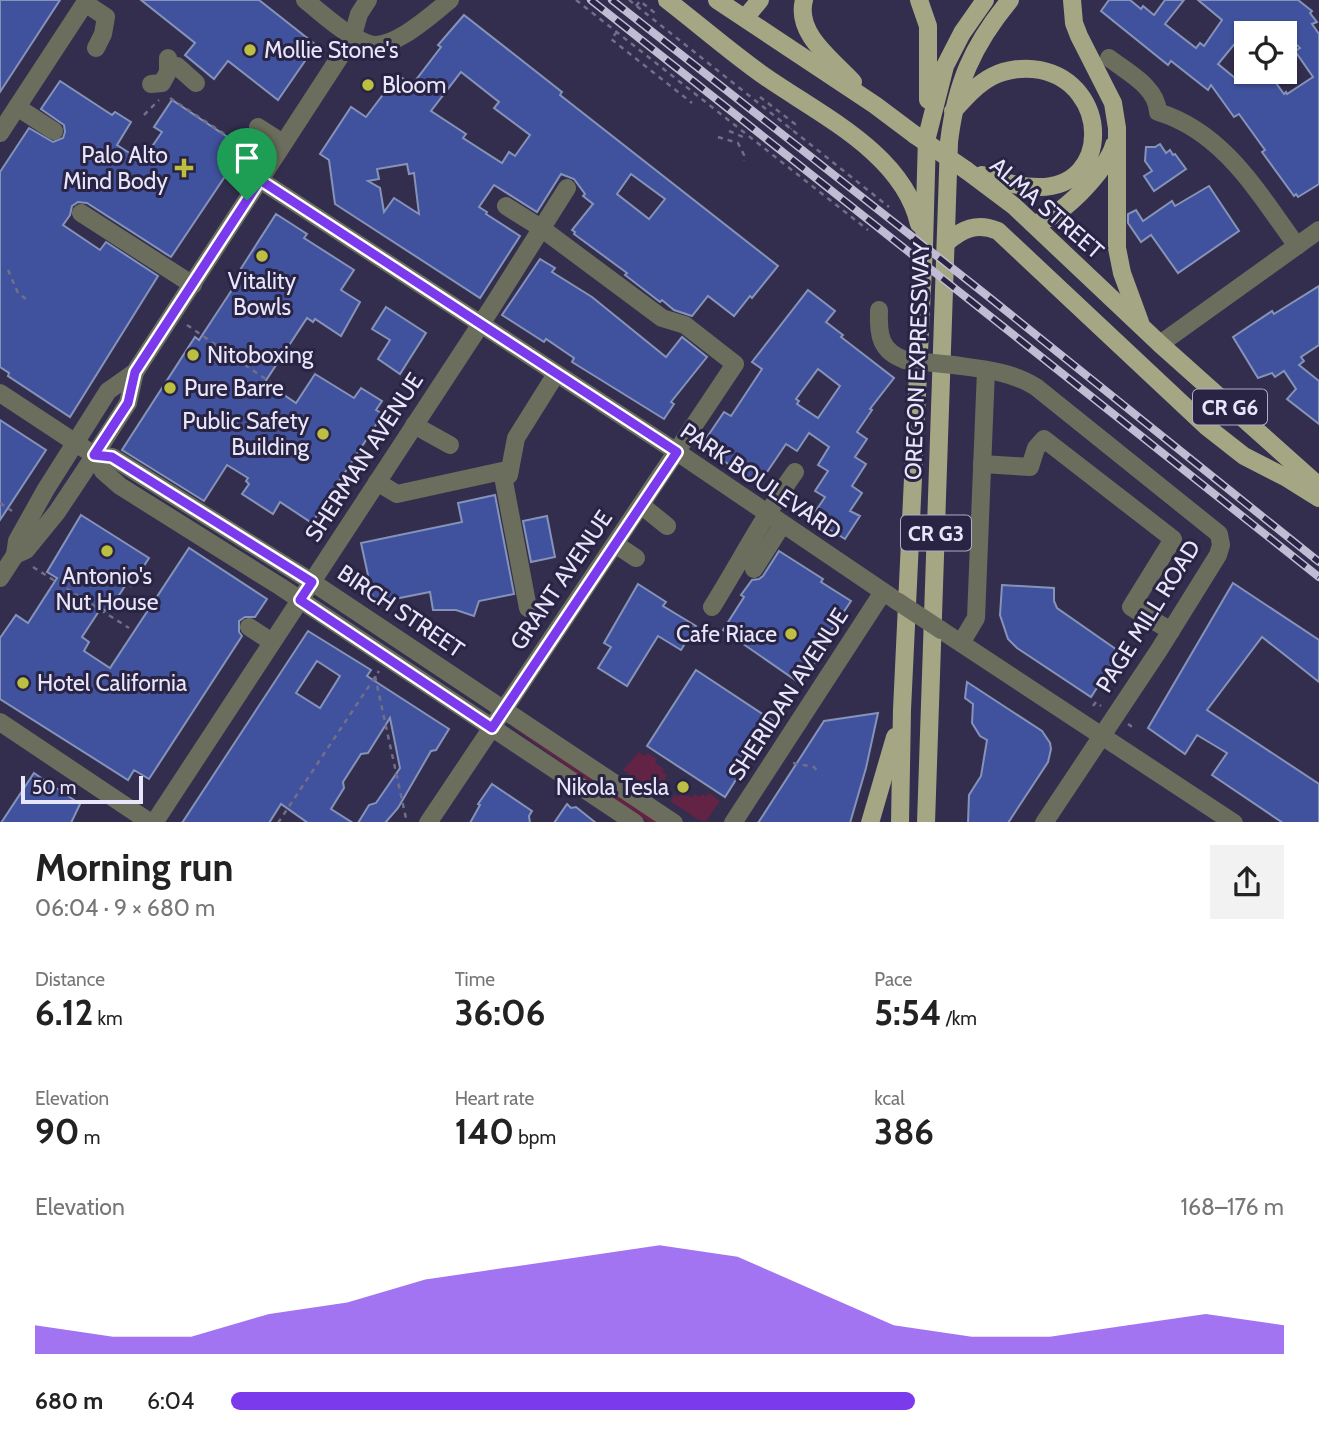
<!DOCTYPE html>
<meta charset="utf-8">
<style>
body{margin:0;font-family:Cabin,sans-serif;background:#f2f2f2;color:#222;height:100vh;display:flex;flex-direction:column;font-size:26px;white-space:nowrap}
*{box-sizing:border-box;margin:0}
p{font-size:23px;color:#767676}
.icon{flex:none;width:38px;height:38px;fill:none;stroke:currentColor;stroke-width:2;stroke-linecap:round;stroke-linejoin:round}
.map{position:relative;height:822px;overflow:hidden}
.sheet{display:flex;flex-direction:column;background:#fff;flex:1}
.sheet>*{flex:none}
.fabs{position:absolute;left:1234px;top:21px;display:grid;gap:14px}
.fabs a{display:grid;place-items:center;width:63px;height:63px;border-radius:0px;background:#fff;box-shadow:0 2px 5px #0004;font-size:35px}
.scale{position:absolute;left:21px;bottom:18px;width:122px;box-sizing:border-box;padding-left:7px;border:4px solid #e8e6fb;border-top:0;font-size:19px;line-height:24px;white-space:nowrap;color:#e8e6fb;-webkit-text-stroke:5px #292443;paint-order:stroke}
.pin{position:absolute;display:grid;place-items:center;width:60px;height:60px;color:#fff;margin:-72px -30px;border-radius:50% 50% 50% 0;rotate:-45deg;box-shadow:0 0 7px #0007}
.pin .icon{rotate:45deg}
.round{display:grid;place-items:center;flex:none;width:74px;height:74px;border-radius:0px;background:#f2f2f2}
.overview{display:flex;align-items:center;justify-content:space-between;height:119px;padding:0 35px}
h1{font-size:38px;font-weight:700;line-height:52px}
.stats{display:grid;grid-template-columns:repeat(3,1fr);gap:10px;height:119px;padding:7px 35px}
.stats div{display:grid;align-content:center}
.stats b{font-size:35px;font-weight:700}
.stats small{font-size:19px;font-weight:400}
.stats p{font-size:19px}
.chart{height:196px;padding:14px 35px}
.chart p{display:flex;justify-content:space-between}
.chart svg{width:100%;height:126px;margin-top:7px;fill:#7c3aed;opacity:.7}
ul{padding:0 35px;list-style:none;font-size:23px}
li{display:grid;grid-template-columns:112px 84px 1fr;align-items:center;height:52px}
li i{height:18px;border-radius:9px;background:#7c3aed}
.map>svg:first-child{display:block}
</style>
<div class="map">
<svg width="1319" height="823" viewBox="0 0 1319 823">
<rect width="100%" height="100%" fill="#332e4e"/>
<!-- green -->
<g fill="#622345">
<path d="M513 725 658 822H649L616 801 512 727Z"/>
<path d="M639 752 645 756 648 753 657 759 655 763 664 769 662 772 667 775 665 779 669 782 660 795 623 770Z"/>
<path d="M709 793 720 801 706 821 699 820 670 801 674 795 678 797 681 794 692 797 695 794 699 797 702 794 706 796Z"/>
</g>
<!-- building -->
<g fill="#40529d" stroke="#8693b8" stroke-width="2" fill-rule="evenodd">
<path d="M0 0H60L0 92Z"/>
<path d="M141 0H259L316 45 278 100 228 61 214 79 185 55 195 43Z"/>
<path d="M1109 0H1130L1141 9 1143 6 1154 15 1165 0H1184L1165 24 1196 48 1200 43 1204 46 1222 20 1198 0H1298L1312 11 1310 13 1317 22 1312 24 1319 34V184L1298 197 1296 194 1294 196 1262 152 1265 150 1239 114 1234 117 1211 85 1208 90 1171 61 1168 65 1101 11ZM1250 25 1261 33H1284L1300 48 1295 51 1313 77 1287 94 1286 92 1284 94 1268 72H1255L1240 82 1218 64Z"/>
<path d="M464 15 562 92 560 95 778 266 752 298 750 296 734 316 708 296 692 316 674 310 662 300 660 302 625 275 627 273 574 234 575 232 572 230 593 204 583 196 585 194 574 179 561 174 537 212 494 185 479 207 487 212 486 214 520 236 480 298 335 204 329 160 320 154 351 107 366 117 398 75 412 85 441 47 438 45ZM461 72 499 102 494 108 530 135 515 156 509 152 502 163 463 138 466 134 431 111ZM407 164 409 174 414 173 419 214 394 198 384 212 380 188 368 181 379 179 377 169ZM631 174 665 199 649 219 617 194Z"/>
<path d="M60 81 112 115 115 112 131 122 117 145 142 161 162 132 154 127 172 100 244 148 171 257 87 203 78 202 72 206 70 215 63 225 100 250 106 242 158 276 70 417 8 376 9 373 0 367V172L29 128 53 142 63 138 65 132 64 125 41 109Z"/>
<path d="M1160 144 1166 153 1170 150 1173 155 1175 154 1186 169 1154 191 1144 176 1152 171 1145 161 1146 147H1155Z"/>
<path d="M1209 186 1239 231 1178 273 1151 235 1141 242 1128 223V214L1136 210 1143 221 1172 201 1175 206Z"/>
<path d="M276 214 307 234 304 238 354 270 341 290 360 302 341 336 315 319 313 322 307 318 265 382 296 403 315 374 354 398 361 388 382 401 376 410 383 414 312 523 280 502 273 514 242 494 249 484 246 481 248 478 227 465 204 501 122 450 195 337 199 340 243 273 240 270Z"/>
<path d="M540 259 555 268 552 272 592 297 666 357 682 337 707 357 671 402 674 404 664 419 572 362 574 358 546 339 544 342 502 315Z"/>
<path d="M1319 286V345L1301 357 1304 361 1299 365 1319 381V424L1287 399 1296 389 1284 371 1275 377 1272 373 1258 378 1233 337 1272 311 1274 314Z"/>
<path d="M808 290 835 311 826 322 843 335 841 337 894 378 870 409 872 410 857 432 867 439 855 457 866 464 852 486 862 493 850 511 860 516 845 539 811 518 825 497 815 491 828 471 818 465 829 447 809 433 797 451 786 444 759 484 701 446 724 412 731 416 762 369 752 362ZM818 369 840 386 818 418 797 404 799 401 796 399Z"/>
<path d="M386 307 426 333 400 374 378 359 390 340 372 329Z"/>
<path d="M0 420 46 450 0 520Z"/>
<path d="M495 495 514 594 479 601 474 616 456 610H433L430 592 374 603 361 543 462 522 458 503Z"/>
<path d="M81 515 149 558 131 586 127 583 108 612 101 608 82 637 89 642 84 651 110 668 189 548 267 599 255 617H245L239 621V632L242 636 149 779 134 770 128 780 0 699V638L16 615 28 623 57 578 47 572Z"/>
<path d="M547 516 555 557 531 562 523 521Z"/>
<path d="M779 551 823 579 821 582 851 601 830 632 834 634 801 684 723 630 744 597 741 595 752 580 759 579 763 576Z"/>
<path d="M1233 583 1319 640V682L1262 637 1207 710 1319 784V823H1283L1212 775 1227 753 1197 735 1185 754 1148 728Z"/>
<path d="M638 584 666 602 663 606 696 626 681 650 658 636 627 686 598 668 611 647 604 643Z"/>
<path d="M1002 585 1054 588V601L1057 608 1120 652 1091 697 1017 648 1008 639 1000 615Z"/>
<path d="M308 631 371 670 367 676 449 729 436 750 431 751 398 808 385 823H358L369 805 376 803 400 768 390 718 368 753 361 754 343 782 344 788 331 809 353 823H308L281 804 269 823H182ZM317 661 340 676 320 708 296 693Z"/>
<path d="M696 670 773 721 725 797 647 746Z"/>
<path d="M967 682 1042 731 1050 743 1051 749 1048 762 1008 823H968L969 795 981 776 987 740 980 736 972 723 973 704 965 698Z"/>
<path d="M878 713 866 768 850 823H758L824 721Z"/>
<path d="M34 773 80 804 71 823H1Z"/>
<path d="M492 784 532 811 529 816 530 823H470L480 805 478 804Z"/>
<path d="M567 804 571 808 576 807 596 823H554Z"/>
</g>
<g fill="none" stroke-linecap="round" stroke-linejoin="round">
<!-- path -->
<g stroke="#726e8a" stroke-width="2.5" stroke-dasharray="5 5" stroke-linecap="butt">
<path d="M576 0 868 230"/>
<path d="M629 0 889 207"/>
<path d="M636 6 640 1 655 13"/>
<path d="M617 32 611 39 692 103"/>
<path d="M760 97 795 124 791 129"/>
<path d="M170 98 247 149"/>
<path d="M144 115 159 100"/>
<path d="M729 131 743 137"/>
<path d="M718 137 738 143 744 155V161"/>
<path d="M87 153 112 151 118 155"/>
<path d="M8 270 18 293 26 299"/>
<path d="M187 325 283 391"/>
<path d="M0 503 12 511"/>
<path d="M33 567 129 628"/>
<path d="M375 676 407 823"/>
<path d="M1093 706 1096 702 1101 706"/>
<path d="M1128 724 1131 726 1128 731"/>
<path d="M793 763 814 767 818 772"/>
<path d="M278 823 379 671"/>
</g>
<!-- minor -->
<g stroke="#6c6e5d" stroke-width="18">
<path d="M305 0C324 15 346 36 369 44 393 51 432 14 450 0"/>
<path d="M85 3 106 17 103 34 96 48"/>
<path d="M1109 58C1127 72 1157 87 1158 112 1224 132 1259 194 1297 246"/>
<path d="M177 66 196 83"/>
<path d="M151 84 162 83 168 72V58"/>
<path d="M17 107 54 131"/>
<path d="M258 127 283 143"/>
<path d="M0 133 87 0"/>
<path d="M260 180 677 452 897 601"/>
<path d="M81 213 193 285"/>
<path d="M879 310C878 335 880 351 905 360"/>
<path d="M1160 344 1319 230"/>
<path d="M953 365C982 369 1011 371 1036 387L1219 534 1221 545 1218 555 1159 650 1044 823"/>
<path d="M0 393 94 455 103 471 120 486 281 587 635 823"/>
<path d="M414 425 450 445"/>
<path d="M94 455 112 457 312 582 674 823"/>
<path d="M982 464 1030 467 1036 448 1044 439 1173 539 1131 607 1171 631"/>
<path d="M509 475 516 438 556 374"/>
<path d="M377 482 397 494 502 471 528 608"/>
<path d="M641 505 667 526"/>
<path d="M615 544 636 558"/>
<path d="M15 555 26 550 57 512 83 473 128 403 135 372"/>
<path d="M754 569 782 525"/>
<path d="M0 578 15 555 17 541 46 489 108 391 135 372 341 55 353 35 359 14 368 0"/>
<path d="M712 607C740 562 764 515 795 472"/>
<path d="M249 627 272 642"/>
<path d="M941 630 1234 823"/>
<path d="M961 643 976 618 986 370"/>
<path d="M0 722 151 823"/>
<path d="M154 823 492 307 567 188"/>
<path d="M428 823 735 364 685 325 662 318 541 228 506 206"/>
<path d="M733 823 883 592"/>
</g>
<!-- major -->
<g stroke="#a5a784" stroke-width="18">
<path d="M667 0C698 24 728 50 760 73 816 113 903 152 919 224"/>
<path d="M717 0 875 105 915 135"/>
<path d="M804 0C795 34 833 60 853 82"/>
<path d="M919 0 928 26V100"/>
<path d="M1072 0 1074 23 1079 36 1113 103 1117 128V248L1122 273 1140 322"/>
<path d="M745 18 760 0"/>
<path d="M953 111C965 98 977 84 993 76 1007 69 1025 67 1040 70 1110 84 1112 187 1039 187 1019 187 1000 181 982 175"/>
<path d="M966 170 1014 206 1160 344 1319 486"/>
<path d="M1032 223C1057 223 1108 169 1114 145"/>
<path d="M946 243C962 229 977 222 998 231L1207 427 1244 456 1287 478 1319 498"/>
<path d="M870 823 895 737"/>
<path d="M900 823 902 710 924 246 927 137 945 66 962 33 985 0"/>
<path d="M926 823 949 142C956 84 972 46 1010 0"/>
</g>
<defs>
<g id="rail">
<path d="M591 0 1319 577"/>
<path d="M612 0 985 294 1319 562"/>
</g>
</defs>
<!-- rail casing -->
<use href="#rail" stroke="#bfbcd3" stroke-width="8"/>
<!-- rail -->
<use href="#rail" stroke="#292443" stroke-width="5" stroke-dasharray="16" stroke-linecap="butt"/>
<!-- minor-bridge -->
<g stroke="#6c6e5d" stroke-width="18">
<path d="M905 360 953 365"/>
<path d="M897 601 941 630"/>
</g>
<!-- major-bridge -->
<path stroke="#a5a784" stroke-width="18" d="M915 135 966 170"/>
</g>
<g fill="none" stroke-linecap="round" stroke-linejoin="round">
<defs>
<path id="route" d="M260 180 677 452 492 728 300 600 312 582 112 457 94 455 128 403 135 372Z"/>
</defs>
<!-- route casing -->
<use href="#route" stroke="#fff" stroke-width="14"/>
<!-- route -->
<use href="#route" stroke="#7c3aed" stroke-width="9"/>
</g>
<!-- markers -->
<g fill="#bdbf43" stroke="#292443" stroke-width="2.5">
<circle cx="250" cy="50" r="7"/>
<circle cx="368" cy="85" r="7"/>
<path d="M180.5 157.5h7v7h7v7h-7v7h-7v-7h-7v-7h7z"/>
<circle cx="262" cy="256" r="7"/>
<circle cx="193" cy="355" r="7"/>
<circle cx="170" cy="388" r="7"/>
<circle cx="323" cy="434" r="7"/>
<circle cx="107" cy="551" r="7"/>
<circle cx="791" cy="634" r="7"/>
<circle cx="23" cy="683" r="7"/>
<circle cx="683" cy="787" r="7"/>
</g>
<g text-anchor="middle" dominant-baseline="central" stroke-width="6" stroke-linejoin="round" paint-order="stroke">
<!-- shield labels -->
<g fill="#292443" stroke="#afacc4" stroke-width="2">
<rect x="1193" y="389.5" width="74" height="35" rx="5"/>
<rect x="901" y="515.5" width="70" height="35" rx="5"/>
</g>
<g font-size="21" font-weight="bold" fill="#e8e6fb">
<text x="1230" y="407">CR G6</text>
<text x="936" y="533">CR G3</text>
</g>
<!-- poi labels -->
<g font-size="23" fill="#e8e6fb" stroke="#292443" text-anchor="start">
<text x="264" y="50">Mollie Stone's</text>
<text x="382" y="85">Bloom</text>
<text x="168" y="155" text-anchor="end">Palo Alto<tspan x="168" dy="26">Mind Body</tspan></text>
<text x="262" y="281" text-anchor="middle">Vitality<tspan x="262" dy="26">Bowls</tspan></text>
<text x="207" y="355">Nitoboxing</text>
<text x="184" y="388">Pure Barre</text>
<text x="309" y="421" text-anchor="end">Public Safety<tspan x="309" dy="26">Building</tspan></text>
<text x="107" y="576" text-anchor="middle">Antonio's<tspan x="107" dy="26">Nut House</tspan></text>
<text x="777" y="634" text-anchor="end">Cafe Riace</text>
<text x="37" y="683">Hotel California</text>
<text x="669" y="787" text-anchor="end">Nikola Tesla</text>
</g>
<!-- street labels -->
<g font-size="23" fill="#e8e6fb" stroke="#292443">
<text transform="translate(1047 208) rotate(41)">ALMA STREET</text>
<text transform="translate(917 361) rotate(-88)">OREGON EXPRESSWAY</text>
<text transform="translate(364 457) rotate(-57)">SHERMAN AVENUE</text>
<text transform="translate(761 481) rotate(34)">PARK BOULEVARD</text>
<text transform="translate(561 580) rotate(-56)">GRANT AVENUE</text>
<text transform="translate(401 611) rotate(34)">BIRCH STREET</text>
<text transform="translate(1148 616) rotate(-58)">PAGE MILL ROAD</text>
<text transform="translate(788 694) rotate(-57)">SHERIDAN AVENUE</text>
</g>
</g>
</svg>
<div class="fabs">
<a><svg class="icon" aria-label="locate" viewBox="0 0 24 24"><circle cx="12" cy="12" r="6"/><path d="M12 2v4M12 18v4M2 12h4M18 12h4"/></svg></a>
</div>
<div class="scale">50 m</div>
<div class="pin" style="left:247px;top:200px;background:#1e9e55"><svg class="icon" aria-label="arrive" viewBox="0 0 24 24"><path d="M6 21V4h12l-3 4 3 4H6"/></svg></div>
</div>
<section class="sheet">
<div class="overview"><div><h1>Morning run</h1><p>06:04 · 9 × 680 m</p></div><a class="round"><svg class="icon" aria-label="share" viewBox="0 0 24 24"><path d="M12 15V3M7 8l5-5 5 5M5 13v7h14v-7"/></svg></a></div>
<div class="stats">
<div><p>Distance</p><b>6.12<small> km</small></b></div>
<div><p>Time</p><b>36:06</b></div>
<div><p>Pace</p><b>5:54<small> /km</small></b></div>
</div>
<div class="stats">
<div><p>Elevation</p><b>90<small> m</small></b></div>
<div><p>Heart rate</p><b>140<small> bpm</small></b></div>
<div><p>kcal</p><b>386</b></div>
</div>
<div class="chart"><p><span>Elevation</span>168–176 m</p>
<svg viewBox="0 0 160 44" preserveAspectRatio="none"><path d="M0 44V34L10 38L20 38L30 30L40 26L50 18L60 14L70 10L80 6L90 10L100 22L110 34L120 38L130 38L140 34L150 30L160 34V44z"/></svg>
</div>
<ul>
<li><b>680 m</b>6:04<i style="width:65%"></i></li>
</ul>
</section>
